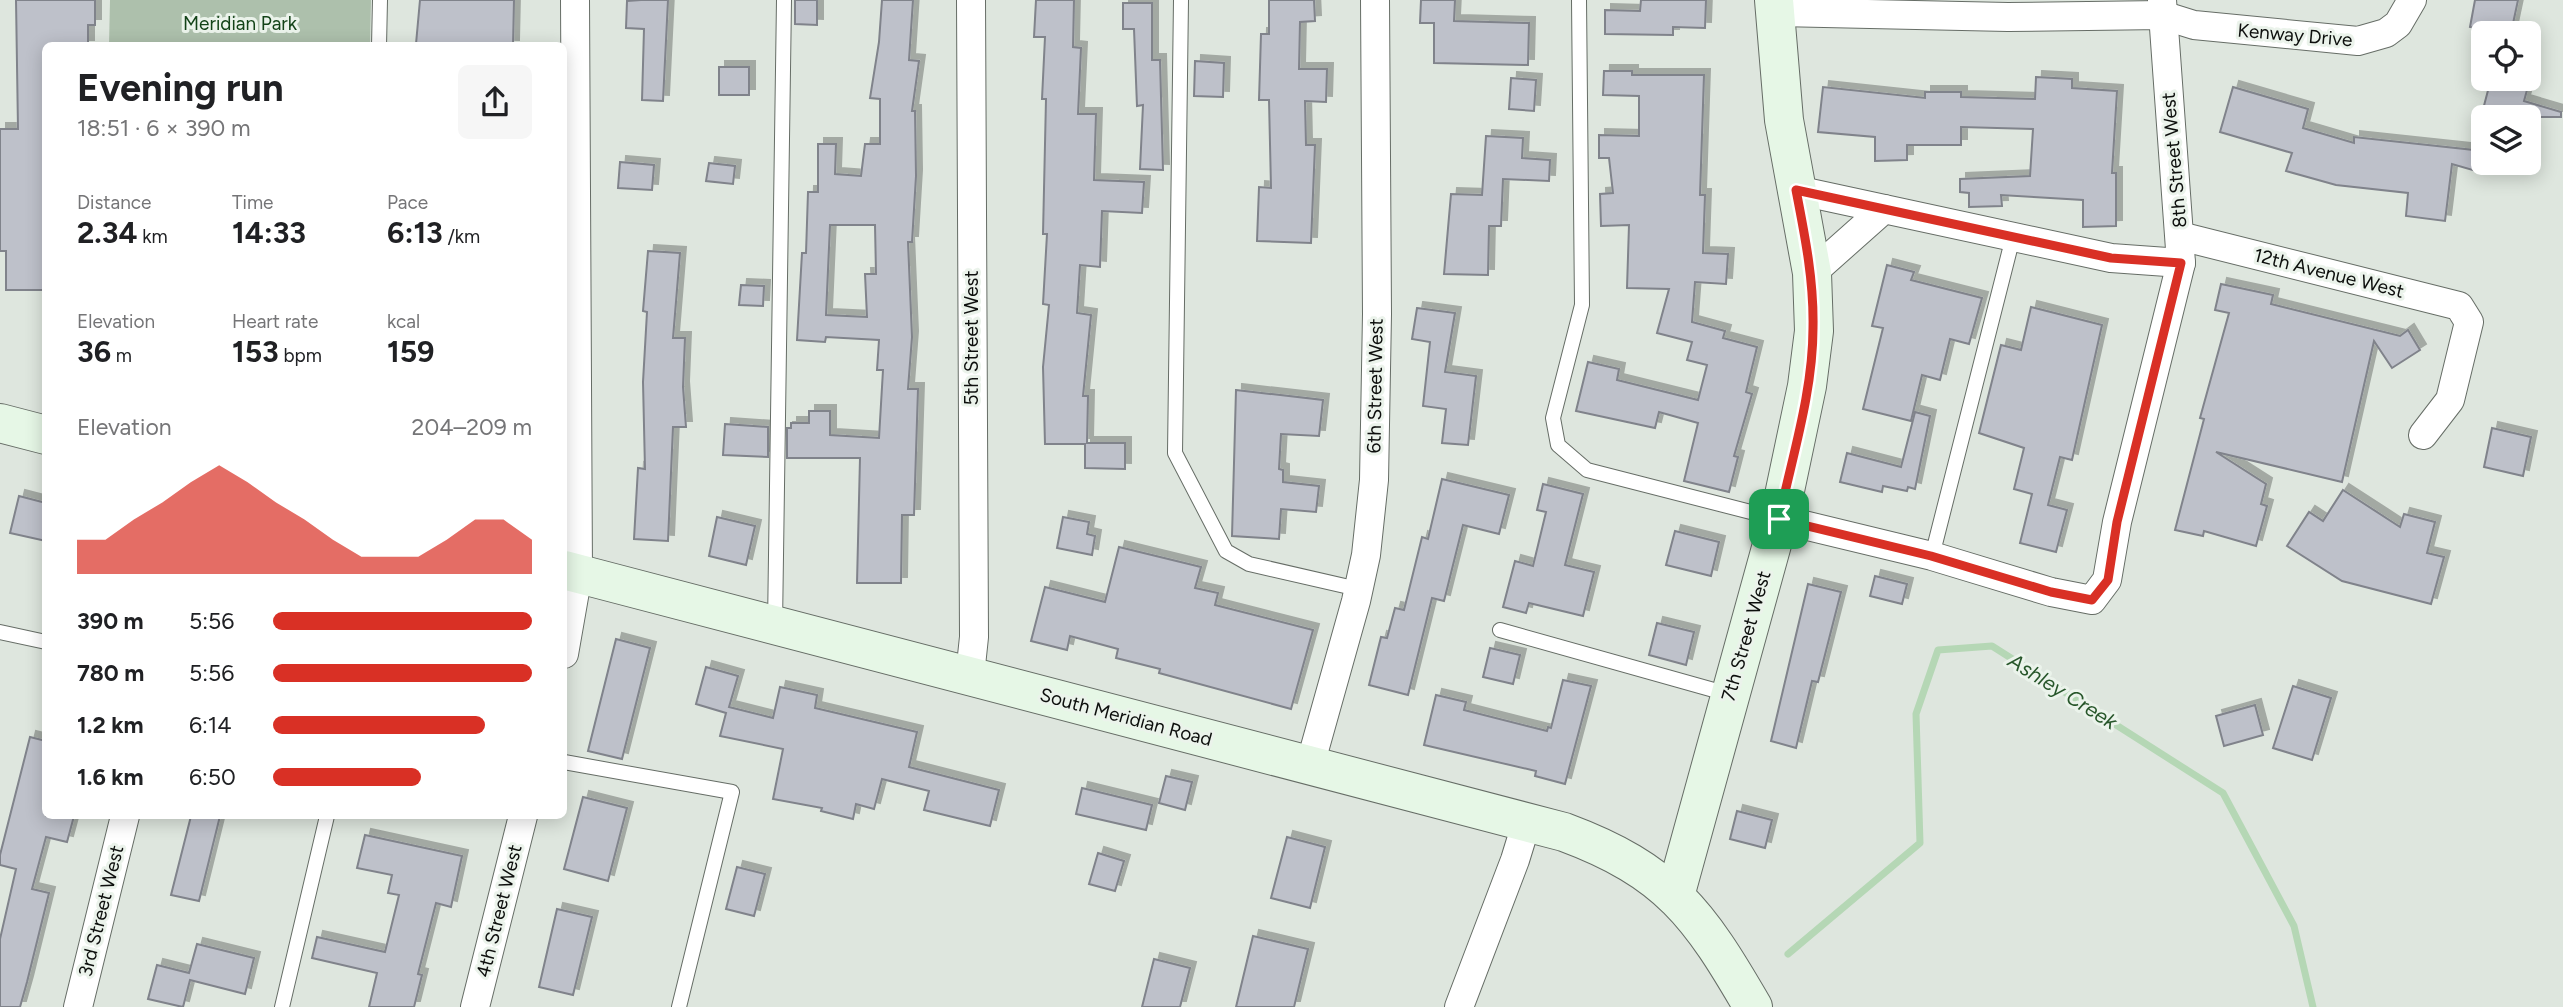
<!DOCTYPE html>
<meta charset="utf-8">
<style>
body{margin:0;font-family:Figtree,sans-serif;background:#f6f6f6;color:#202124;height:100vh;display:flex;flex-direction:column;font-size:26px;white-space:nowrap}
*{box-sizing:border-box;margin:0}
p{font-size:23px;color:#757577}
.icon{flex:none;width:38px;height:38px;fill:none;stroke:currentColor;stroke-width:2;stroke-linecap:round;stroke-linejoin:round}
.map{position:relative;flex:1;overflow:hidden}
.panel{position:absolute;left:42px;top:42px;width:525px;height:777px;display:flex;flex-direction:column;background:#fff;border-radius:10px;box-shadow:0 4px 18px #0003}
.panel>*{flex:none}
.controls{position:absolute;left:2471px;top:21px;display:grid;gap:14px}
.controls a{display:grid;place-items:center;width:70px;height:70px;border-radius:10px;background:#fff;box-shadow:0 4px 18px #0003;font-size:35px}
.pin{position:absolute;display:grid;place-items:center;width:60px;height:60px;color:#fff;margin:-30px;border-radius:14px;box-shadow:0 4px 10px #0006}
.round{display:grid;place-items:center;flex:none;width:74px;height:74px;border-radius:10px;background:#f6f6f6}
.summary{display:flex;align-items:center;justify-content:space-between;height:119px;padding:0 35px}
h1{font-size:38px;font-weight:700;line-height:52px}
.metrics{display:grid;grid-template-columns:repeat(3,1fr);gap:10px;height:119px;padding:7px 35px}
.metrics div{display:grid;align-content:center}
.metrics b{font-size:30px;font-weight:700}
.metrics small{font-size:19px;font-weight:400}
.metrics p{font-size:19px}
.chart{height:196px;padding:14px 35px}
.chart p{display:flex;justify-content:space-between}
.chart svg{width:100%;height:126px;margin-top:7px;fill:#d93025;opacity:.7}
ul{padding:0 35px;list-style:none;font-size:23px}
li{display:grid;grid-template-columns:112px 84px 1fr;align-items:center;height:52px}
li i{height:18px;border-radius:9px;background:#d93025}
.map>svg:first-child{display:block}
</style>
<div class="map">
<svg width="2563" height="1007" viewBox="0 0 2563 1007">
<defs>
<filter id="shadow"><feDropShadow dx="6" dy="-6" stdDeviation="0" flood-color="#0004"/></filter>
</defs>
<rect width="100%" height="100%" fill="#dee6de"/>
<!-- green -->
<path fill="#adc0ac" d="M110 0H371L370 45H109Z"/>
<g fill="none" stroke-linecap="round" stroke-linejoin="round">
<!-- stream -->
<path stroke="#b5d7b5" stroke-width="7" d="M1788 954 1920 843 1916 714 1938 650 1992 646 2223 793 2294 926 2313 1007"/>
</g>
<!-- building -->
<g fill="#bec1ca" stroke="#80838b" stroke-width="2" fill-rule="evenodd" filter="url(#shadow)">
<path d="M16 0H95V25H88V46H46V290H6V251H0V129H18Z"/>
<path d="M420 0H514L513 46 416 44Z"/>
<path d="M641 0H668L663 101 642 100 644 29 626 28 627 1Z"/>
<path d="M795 0H817V25L795 24Z"/>
<path d="M882 0H913L909 60 919 61 912 111H915L916 176 912 242H908L912 337 908 389H918L914 515H902L901 583H857L860 458H787V428H791V423H809V411H830V435L879 438 883 370H877L879 340 826 337 825 342 797 340 802 253H806L808 192H818V144H836L835 174 861 176 865 144H880V99L870 98 879 42ZM830 225H875L876 274H865L867 317 826 315Z"/>
<path d="M1036 0H1074L1073 47 1081 48 1078 114H1096L1094 180 1144 182 1142 213 1102 211 1100 267 1080 265 1077 313 1091 315 1083 396H1088L1087 443H1125V469L1085 468V444H1045L1043 367 1049 305 1043 304 1047 234H1043L1046 99H1042L1045 37H1034Z"/>
<path d="M1269 0H1314L1315 21 1300 22 1299 69H1327L1326 102 1305 101 1306 145H1315L1311 243 1257 241 1259 187 1271 188 1269 100H1259L1261 34H1269Z"/>
<path d="M1421 0H1455L1454 21 1529 23 1528 65 1434 63V23H1420Z"/>
<path d="M1641 0H1706L1705 28 1673 27V35L1605 34V10L1640 11Z"/>
<path d="M2475 0H2518L2511 33 2470 27Z"/>
<path d="M1123 3H1152V60H1160L1163 170 1140 169 1143 105 1137 106 1134 29H1123Z"/>
<path d="M1195 61 1224 63 1223 97 1194 96Z"/>
<rect x="719" y="67" width="30" height="28"/>
<path d="M1604 71H1632V75H1704L1700 195H1705L1703 253 1728 254 1726 284 1695 282 1692 322 1725 331 1723 338 1757 347 1746 392 1752 394 1734 456 1738 457 1729 492 1684 481 1698 423 1659 412 1655 428 1576 411 1588 362 1619 369 1617 380 1698 400 1707 365 1687 360 1692 342 1657 333 1669 289 1627 288 1629 225 1601 226 1600 194 1613 193 1609 158H1599V135L1639 136V96L1603 95Z"/>
<path d="M2036 77 2072 79V88L2117 91 2112 173H2116V226L2083 227V200L2001 195 2002 206 1969 207V193L1960 192V179L2030 176 2033 129 1961 127V145H1907V160L1875 161V137L1818 132 1823 87 1925 98V92H1961V97L2035 99Z"/>
<path d="M1511 78 1536 80 1534 111 1509 109Z"/>
<path d="M2491 79H2530L2524 101 2561 112V117H2481Z"/>
<path d="M2233 87 2308 109 2303 128 2354 143V137L2483 151V173L2452 164 2445 221 2406 216 2408 193 2336 185 2286 171 2292 153 2220 132Z"/>
<path d="M1486 136 1523 138 1522 158 1550 160 1549 181 1503 179 1501 226H1489L1488 275 1444 274 1451 194 1482 195Z"/>
<path d="M620 162 654 165 652 190 618 188Z"/>
<path d="M709 163 735 166 733 184 706 181Z"/>
<path d="M648 251 680 253 673 338H685L683 387 686 427H673L668 541 634 539 638 468 645 469 643 382 647 312 643 311Z"/>
<path d="M1887 265 1914 272 1911 280 1982 298 1969 344 1950 339 1940 380 1922 375 1911 421 1863 409 1883 328 1872 326Z"/>
<path d="M2221 284 2273 295 2271 304 2400 336 2408 330 2420 350 2392 368 2374 341 2342 482 2216 452 2266 484 2261 504 2267 506 2256 546 2204 531 2203 536 2175 530 2204 419 2200 418 2229 313 2215 310Z"/>
<path d="M741 285 764 286 763 306 739 305Z"/>
<path d="M2031 307 2102 325 2072 460 2060 457 2048 505 2067 510 2056 552 2020 543 2032 494 2014 489 2024 448 1979 433 2001 345 2021 350Z"/>
<path d="M1417 308 1455 313 1445 372 1476 376 1468 445 1442 443 1446 409 1423 406 1430 342 1412 339Z"/>
<path d="M1236 390 1323 400 1319 436 1281 434 1279 469 1283 470V482L1319 486 1316 512 1281 509 1279 539 1232 536Z"/>
<path d="M1915 412 1930 416 1915 489 1908 487 1907 491 1883 486 1882 492 1840 482 1847 453 1901 467Z"/>
<path d="M725 424 768 427V457L723 455Z"/>
<path d="M2492 428 2531 437 2523 476 2484 467Z"/>
<path d="M1442 479 1509 495 1499 534 1463 525 1444 601 1432 598 1408 695 1369 685 1381 637 1387 638 1395 608 1404 610 1422 537 1428 539Z"/>
<path d="M1543 484 1583 494 1565 565 1594 572 1583 616 1529 603 1526 613 1503 607 1515 561 1533 566 1546 512 1537 510Z"/>
<path d="M2343 490 2400 527 2404 514 2435 522 2427 553 2444 557 2431 604 2342 581 2287 546 2309 512 2323 521Z"/>
<path d="M19 496 46 503V541L10 533Z"/>
<path d="M717 517 755 526 746 565 709 556Z"/>
<path d="M1063 517 1089 522 1087 534 1095 536 1092 555 1057 548Z"/>
<path d="M1675 531 1719 542 1711 576 1666 565Z"/>
<path d="M1119 547 1201 567 1195 588 1218 593 1215 605 1313 630 1291 709 1159 673 1160 669 1116 658 1118 649 1070 636 1067 650 1031 641 1045 587 1105 602Z"/>
<path d="M1875 576 1907 584 1902 604 1870 596Z"/>
<path d="M1808 584 1841 592 1818 682 1812 681 1796 748 1771 741Z"/>
<path d="M1657 623 1694 632 1686 665 1649 655Z"/>
<path d="M616 639 650 648 622 759 588 751Z"/>
<path d="M1490 648 1520 655 1513 684 1483 677Z"/>
<path d="M706 667 738 676 729 707 773 718 780 687 817 695 815 708 917 732 909 767 999 790 990 826 924 810 929 791 882 779 874 809 856 804 853 819 821 811 822 808 773 799 783 749 720 736 726 713 696 704Z"/>
<path d="M1563 680 1591 686 1565 784 1535 776 1536 771 1424 745 1436 695 1466 702 1464 710 1547 731 1548 727 1551 728Z"/>
<path d="M2293 686 2331 698 2312 760 2273 748Z"/>
<path d="M2255 705 2263 735 2224 746 2216 716Z"/>
<path d="M30 737 46 741V816H74L67 842 46 837 32 889 49 893 27 982 20 1007H0V939L16 869 0 865V855Z"/>
<path d="M1166 776 1192 782 1185 810 1159 803Z"/>
<path d="M1082 788 1152 805 1146 830 1076 814Z"/>
<path d="M583 797 627 808 608 881 564 869Z"/>
<path d="M1737 811 1772 820 1765 848 1730 839Z"/>
<path d="M191 816H220L199 901 171 895Z"/>
<path d="M365 835 462 856 451 907 436 903 418 974 422 975 414 1007H369L377 973 312 958 317 937 385 952 399 895 388 893 392 875 357 868Z"/>
<path d="M1287 837 1325 847 1310 908 1271 898Z"/>
<path d="M1098 853 1124 861 1115 891 1089 884Z"/>
<path d="M737 867 765 874 754 916 726 909Z"/>
<path d="M557 909 592 917 573 995 539 987Z"/>
<path d="M1253 936 1308 949 1294 1007H1236Z"/>
<path d="M197 944 254 958 245 994 190 980 183 1007 148 999 157 965 189 973Z"/>
<path d="M1154 959 1190 968 1180 1007H1142Z"/>
</g>
<g fill="none" stroke-linecap="round" stroke-linejoin="round">
<defs>
<g id="lane">
<path d="M1181 0 1175 453 1226 551 1249 564 1358 589"/>
<path d="M1579 0 1582 305 1553 418 1558 445 1587 470 1778 519"/>
<path d="M379 46 380 0"/>
<path d="M1932 556 2013 237"/>
<path d="M775 625 784 0"/>
<path d="M1500 630 1728 694"/>
<path d="M0 632 46 642"/>
<path d="M564 762 732 792 679 1007"/>
<path d="M282 1007 327 816"/>
</g>
<g id="street">
<path d="M1774 12 2008 17 2162 15 2194 25 2358 41 2386 33 2398 24 2412 0"/>
<path d="M1796 190 1884 209"/>
<path d="M2180 236 2459 306 2469 322 2450 400 2423 435"/>
<path d="M1812 273 1884 209 2111 258 2181 263"/>
<path d="M1779 519 1932 556 2051 592 2092 600 2107 580 2117 522 2181 263 2162 0"/>
<path d="M564 654 578 574 575 0"/>
<path d="M970 675 974 637 971 0"/>
<path d="M1310 765 1356 601 1366 555 1374 480 1377 314 1375 0"/>
<path d="M78 1007 125 816"/>
<path d="M475 1007 523 816"/>
<path d="M1459 1007 1515 860 1527 821"/>
</g>
<g id="secondary">
<path d="M0 423 46 435"/>
<path d="M564 570 1564 832C1669 871 1699 914 1753 1007"/>
<path d="M1675 896 1779 519 1807 386 1814 331 1812 273 1784 120 1774 0"/>
</g>
</defs>
<!-- lane casing -->
<use href="#lane" stroke="#666d66" stroke-width="16"/>
<!-- street casing -->
<use href="#street" stroke="#666d66" stroke-width="30"/>
<!-- secondary casing -->
<use href="#secondary" stroke="#666d66" stroke-width="40"/>
<!-- lane -->
<use href="#lane" stroke="#fff" stroke-width="14"/>
<!-- street -->
<use href="#street" stroke="#fff" stroke-width="28"/>
<!-- secondary -->
<use href="#secondary" stroke="#e6f7e6" stroke-width="38"/>
</g>
<g fill="none" stroke-linecap="round" stroke-linejoin="round">
<defs>
<path id="route" d="M1796 190 2111 258 2181 263 2117 522 2108 580 2092 600 2051 592 1931 556 1779 519C1792 457 1813 392 1813 328 1814 281 1805 236 1796 190Z"/>
</defs>
<!-- route casing -->
<use href="#route" stroke="#fff" stroke-width="14"/>
<!-- route -->
<use href="#route" stroke="#d93025" stroke-width="9"/>
</g>
<g text-anchor="middle" dominant-baseline="central" stroke-width="6" stroke-linejoin="round" paint-order="stroke">
<!-- park labels -->
<g font-size="19" fill="#134318" stroke="#ebf3eb">
<text x="240" y="23">Meridian Park</text>
</g>
<!-- street labels -->
<g font-size="19" fill="#0d0f0d" stroke="#ebf3eb">
<text transform="translate(2295 35) rotate(5)">Kenway Drive</text>
<text transform="translate(2174 160) rotate(-95)">8th Street West</text>
<text transform="translate(2329 273) rotate(14)">12th Avenue West</text>
<text transform="translate(971 338) rotate(-90)">5th Street West</text>
<text transform="translate(1375 386) rotate(-89)">6th Street West</text>
<text transform="translate(1746 636) rotate(-74)">7th Street West</text>
<text transform="translate(1126 717) rotate(15)">South Meridian Road</text>
<text transform="translate(101 911) rotate(-76)">3rd Street West</text>
<text transform="translate(499 911) rotate(-76)">4th Street West</text>
</g>
<!-- water labels -->
<g font-size="21" font-style="italic" fill="#27562a" stroke="#ebf3eb">
<text transform="translate(2063 691) rotate(32)">Ashley Creek</text>
</g>
</g>
</svg>
<div class="controls">
<a><svg class="icon" aria-label="locate" viewBox="0 0 24 24"><circle cx="12" cy="12" r="6"/><path d="M12 2v4M12 18v4M2 12h4M18 12h4"/></svg></a>
<a><svg class="icon" aria-label="layers" viewBox="0 0 24 24"><path d="M12 4l9 5-9 5-9-5zM3 14l9 5 9-5"/></svg></a>
</div>
<div class="pin" style="left:1779px;top:519px;background:#1e9e55"><svg class="icon" aria-label="arrive" viewBox="0 0 24 24"><path d="M6 21V4h12l-3 4 3 4H6"/></svg></div>
<section class="panel">
<div class="summary"><div><h1>Evening run</h1><p>18:51 · 6 × 390 m</p></div><a class="round"><svg class="icon" aria-label="share" viewBox="0 0 24 24"><path d="M12 15V3M7 8l5-5 5 5M5 13v7h14v-7"/></svg></a></div>
<div class="metrics">
<div><p>Distance</p><b>2.34<small> km</small></b></div>
<div><p>Time</p><b>14:33</b></div>
<div><p>Pace</p><b>6:13<small> /km</small></b></div>
</div>
<div class="metrics">
<div><p>Elevation</p><b>36<small> m</small></b></div>
<div><p>Heart rate</p><b>153<small> bpm</small></b></div>
<div><p>kcal</p><b>159</b></div>
</div>
<div class="chart"><p><span>Elevation</span>204–209 m</p>
<svg viewBox="0 0 160 44" preserveAspectRatio="none"><path d="M0 44V32L10 32L20 25L30 19L40 12L50 6L60 12L70 19L80 25L90 32L100 38L110 38L120 38L130 32L140 25L150 25L160 32V44z"/></svg>
</div>
<ul>
<li><b>390 m</b>5:56<i style="width:100%"></i></li>
<li><b>780 m</b>5:56<i style="width:100%"></i></li>
<li><b>1.2 km</b>6:14<i style="width:82%"></i></li>
<li><b>1.6 km</b>6:50<i style="width:57%"></i></li>
</ul>
</section>
</div>
